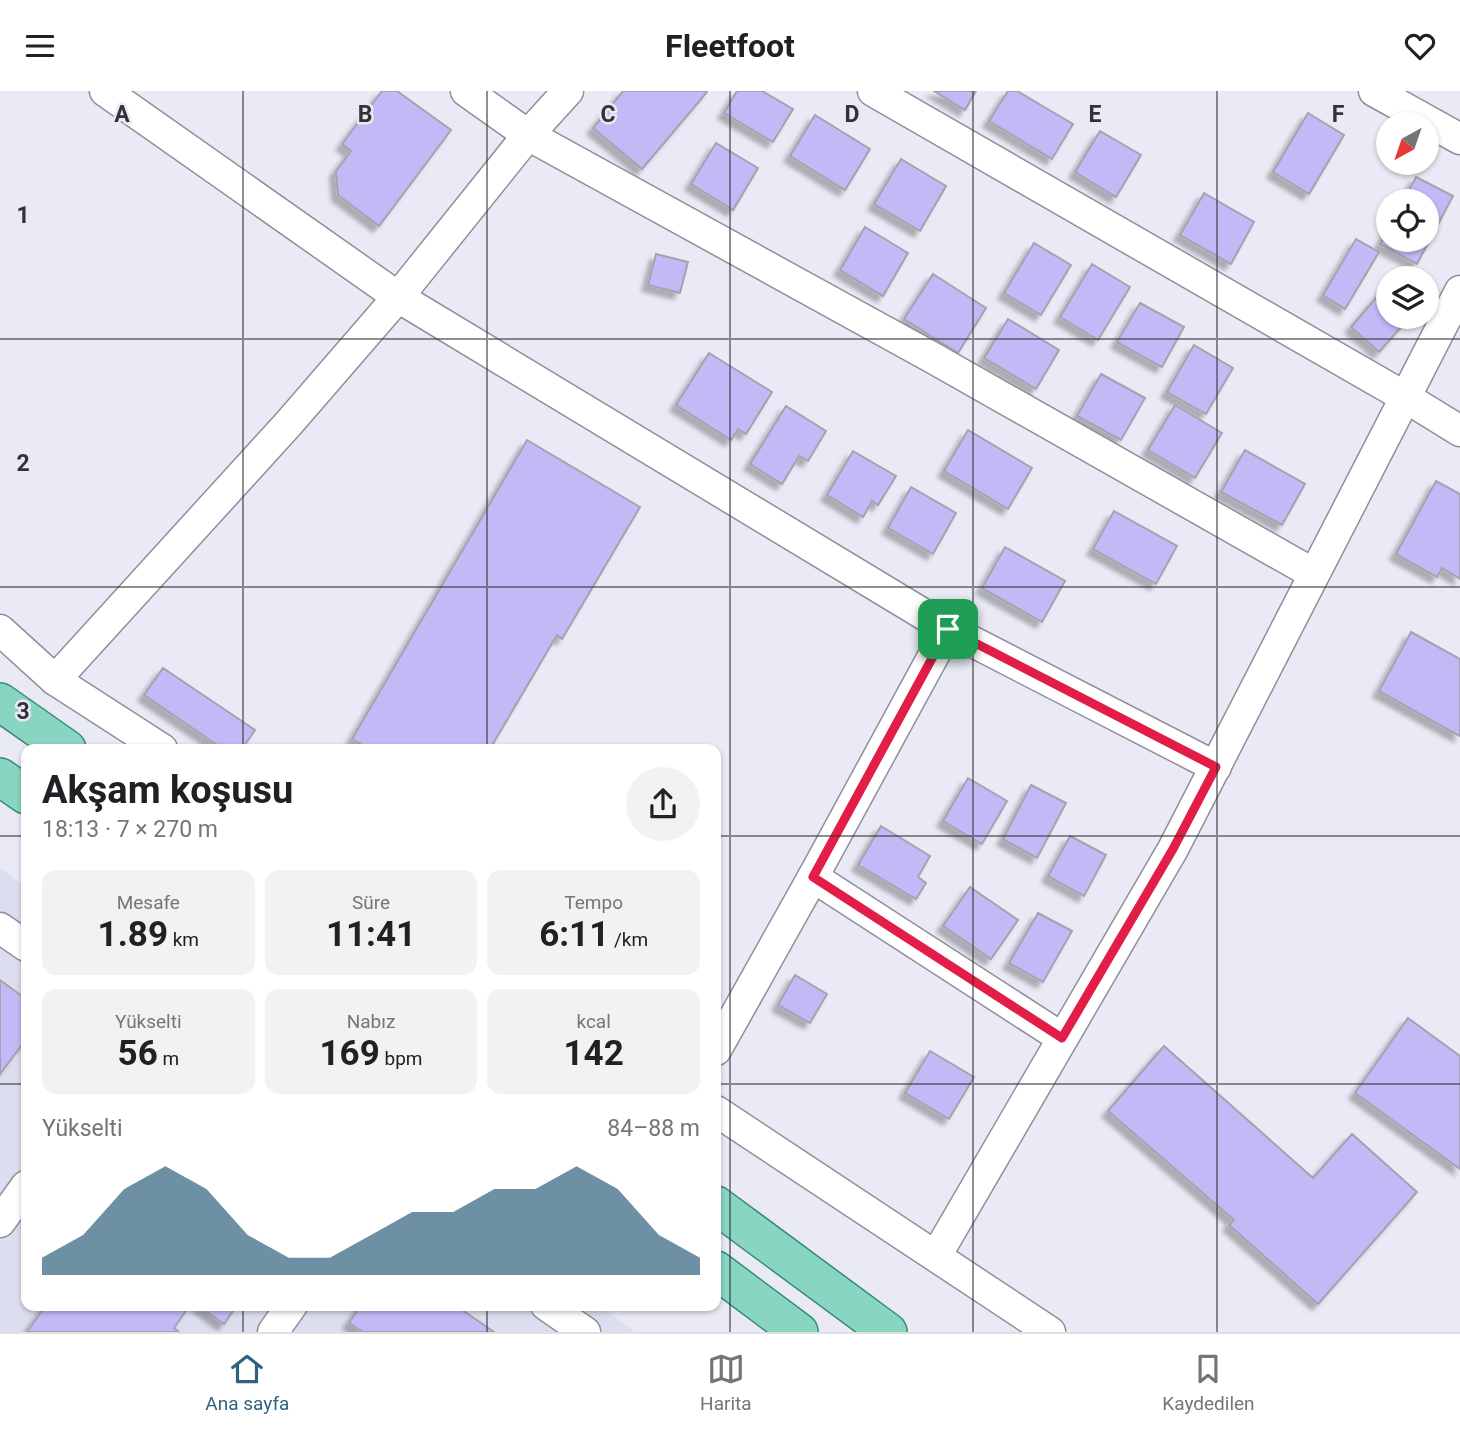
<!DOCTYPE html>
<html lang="tr">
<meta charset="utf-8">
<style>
body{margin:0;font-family:Roboto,sans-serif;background:#f2f2f2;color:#202124;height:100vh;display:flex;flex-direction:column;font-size:26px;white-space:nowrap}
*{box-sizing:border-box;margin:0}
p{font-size:23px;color:#757577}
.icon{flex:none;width:38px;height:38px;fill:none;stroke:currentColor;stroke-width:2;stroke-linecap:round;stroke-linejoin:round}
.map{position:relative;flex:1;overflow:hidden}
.sheet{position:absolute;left:21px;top:653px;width:700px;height:567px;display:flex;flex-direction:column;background:#fff;border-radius:14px;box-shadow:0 2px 5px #0004}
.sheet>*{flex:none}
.needle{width:46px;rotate:220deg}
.buttons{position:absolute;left:1376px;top:21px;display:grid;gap:14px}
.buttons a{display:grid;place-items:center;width:63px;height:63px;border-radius:50%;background:#fff;box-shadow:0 2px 5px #0004;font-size:35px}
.pin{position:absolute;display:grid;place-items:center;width:60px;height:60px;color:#fff;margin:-30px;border-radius:14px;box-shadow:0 4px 10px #0006}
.round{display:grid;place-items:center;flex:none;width:74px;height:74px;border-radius:37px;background:#f2f2f2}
.overview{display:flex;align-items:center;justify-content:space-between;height:119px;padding:0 21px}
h1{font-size:38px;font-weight:700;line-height:52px}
.figures{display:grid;grid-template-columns:repeat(3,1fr);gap:10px;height:119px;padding:7px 21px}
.figures div{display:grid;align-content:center;border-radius:14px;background:#f2f2f2;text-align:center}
.figures b{font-size:35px;font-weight:700}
.figures small{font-size:19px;font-weight:400}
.figures p{font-size:19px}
.chart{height:196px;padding:14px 21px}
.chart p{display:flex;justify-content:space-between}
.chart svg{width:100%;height:126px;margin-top:7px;fill:#306280;opacity:.7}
header{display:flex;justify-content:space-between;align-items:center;height:91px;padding:0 21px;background:#fff;font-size:32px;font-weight:700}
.menu{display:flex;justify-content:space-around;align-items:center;height:98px;border-top:2px solid #e0e0e0;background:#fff;font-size:19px;color:#757577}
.menu a{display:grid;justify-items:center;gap:4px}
.menu .selected{color:#306280}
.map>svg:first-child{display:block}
</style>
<header><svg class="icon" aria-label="menu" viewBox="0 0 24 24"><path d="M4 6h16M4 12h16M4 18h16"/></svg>Fleetfoot<svg class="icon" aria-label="heart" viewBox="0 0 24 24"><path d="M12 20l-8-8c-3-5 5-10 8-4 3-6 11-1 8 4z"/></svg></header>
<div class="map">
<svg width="1460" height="1241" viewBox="0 0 1460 1241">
<defs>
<filter id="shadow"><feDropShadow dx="-6" dy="6" stdDeviation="2" flood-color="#0004"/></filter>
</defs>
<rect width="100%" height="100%" fill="#e9eaf5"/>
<!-- built -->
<path fill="#dcdeef" d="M0 777 26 796V1214H599L635 1241H0Z"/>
<!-- building -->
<g fill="#c4b9f6" stroke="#a4a2ad" stroke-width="2" filter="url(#shadow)">
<path d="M382 0H397L451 39 379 135 338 104 336 80 351 60 342 53Z"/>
<path d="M623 0H706L707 1 642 78 593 37Z"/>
<path d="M737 0H762L793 18 773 51 724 22Z"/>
<path d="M934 0H976L965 19Z"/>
<path d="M1008 0H1017L1073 33 1052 68 989 30Z"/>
<path d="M1308 22 1344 44 1309 103 1273 81Z"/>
<path d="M815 24 870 58 845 99 790 65Z"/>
<path d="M1100 40 1141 64 1116 106 1075 81Z"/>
<path d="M716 52 758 77 733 119 691 93Z"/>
<path d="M901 68 946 95 920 140 874 113Z"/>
<path d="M1416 86 1453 105 1417 173 1380 153 1388 139V149H1426V110H1403Z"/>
<path d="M1204 102 1254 131 1231 173 1180 144Z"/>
<path d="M865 136 908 162 883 205 840 179Z"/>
<path d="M1356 148 1379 161 1345 218 1323 204Z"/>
<path d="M1034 152 1071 174 1041 224 1004 202Z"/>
<path d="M656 163 688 171 680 202 648 194Z"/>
<path d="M1092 173 1130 196 1098 249 1060 226Z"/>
<path d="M933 183 986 217 958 262 904 228Z"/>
<path d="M1387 194 1388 226H1410L1379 261 1351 236Z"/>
<path d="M1140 212 1184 236 1162 276 1117 251Z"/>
<path d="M1008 228 1059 259 1036 298 984 267Z"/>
<path d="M1194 254 1233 277 1206 323 1167 301Z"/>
<path d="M709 262 772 301 746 343 738 338 731 349 676 314Z"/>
<path d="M1101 283 1145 307 1121 349 1077 325Z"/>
<path d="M1175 314 1222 342 1195 387 1148 359Z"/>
<path d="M786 315 826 340 808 370 799 365 782 393 750 373Z"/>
<path d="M968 339 1032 377 1008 418 944 380Z"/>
<path d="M527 349 640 416 562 548 557 544 490 658H369L352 648Z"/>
<path d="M1245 359 1305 393 1282 434 1221 401Z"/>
<path d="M853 360 896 385 878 414 872 410 863 426 827 404Z"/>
<path d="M1436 390 1460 403V488L1442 477 1437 486 1396 463Z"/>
<path d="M911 396 956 422 933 463 888 437Z"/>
<path d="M1114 420 1177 455 1156 493 1093 458Z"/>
<path d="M1005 456 1065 490 1042 531 982 497Z"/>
<path d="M1411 541 1460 568V645L1379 600Z"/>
<path d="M163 577 255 639 242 658H223L144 604Z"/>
<path d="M968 687 1007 710 982 753 943 730Z"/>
<path d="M1031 694 1066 712 1037 767 1003 748Z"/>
<path d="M881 735 930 765 918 786 926 792 916 808 858 774Z"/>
<path d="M1070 745 1106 764 1084 805 1048 785Z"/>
<path d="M970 796 1018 829 991 868 943 835Z"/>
<path d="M1038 822 1072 840 1043 891 1009 872Z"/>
<path d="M795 884 827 903 810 932 778 914Z"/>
<path d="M0 889 26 908V953L24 951 0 983Z"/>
<path d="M1408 927 1460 965V1078L1355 1002Z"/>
<path d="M1164 955 1313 1087 1352 1043 1417 1101 1318 1213 1229 1134 1234 1129 1108 1020Z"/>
<path d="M930 960 974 986 949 1028 905 1002Z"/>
<path d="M46 1214H190L174 1237 179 1241H27Z"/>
<path d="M198 1214H237L224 1233Z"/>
<path d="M361 1214H399L403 1217 405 1214H455L494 1241H363L349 1232Z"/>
</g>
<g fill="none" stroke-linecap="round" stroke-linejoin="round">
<defs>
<g id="minor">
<path d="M105 0 398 206 948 538 1216 676"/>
<path d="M466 0 528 44 933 267 1314 483"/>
<path d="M873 0 1405 306 1460 340"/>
<path d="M1374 0 1460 48"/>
<path d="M0 539 55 589 162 658"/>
<path d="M55 589 289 332 398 206 528 44 568 0"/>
<path d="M813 786 1062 947"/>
<path d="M0 837 26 855"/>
<path d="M716 959 813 786 948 538"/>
<path d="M716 1020 1050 1241"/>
<path d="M0 1131 26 1095"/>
<path d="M936 1165 1173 758 1460 200"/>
<path d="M546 1214 585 1241"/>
<path d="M273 1241 292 1214"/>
</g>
<g id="major">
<path d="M0 611 67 658"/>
<path d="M0 686 26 704"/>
<path d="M716 1114 888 1241"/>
<path d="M716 1179 799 1241"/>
</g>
</defs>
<!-- minor casing -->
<use href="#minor" stroke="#8f8f9a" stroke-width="33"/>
<!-- major casing -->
<use href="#major" stroke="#368a77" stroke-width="40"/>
<!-- minor -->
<use href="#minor" stroke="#fff" stroke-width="30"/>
<!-- major -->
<use href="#major" stroke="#88d5c2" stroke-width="37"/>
</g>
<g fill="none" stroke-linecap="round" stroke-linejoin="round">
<defs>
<path id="route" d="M948 538 1216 676 1173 758 1062 947 813 786Z"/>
</defs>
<!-- route casing -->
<use href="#route" stroke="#fff" stroke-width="14"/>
<!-- route -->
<use href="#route" stroke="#e11d48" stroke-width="9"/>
</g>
<!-- grid -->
<path fill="none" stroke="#323337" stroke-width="2" stroke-opacity="0.55" d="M243 0V658M487 0V658M730 0V1241M973 0V1241M1217 0V1241M0 248H1460M0 496H1460M0 745H26M716 745H1460M0 993H26M716 993H1460M243 1214V1241M487 1214V1241"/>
<g font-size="23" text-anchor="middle" font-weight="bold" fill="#323337" stroke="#e9eaf5" stroke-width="5" stroke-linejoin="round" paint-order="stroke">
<text x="122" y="31">A</text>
<text x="365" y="31">B</text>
<text x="608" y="31">C</text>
<text x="852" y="31">D</text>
<text x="1095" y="31">E</text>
<text x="1338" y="31">F</text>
<text x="23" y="132">1</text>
<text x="23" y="380">2</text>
<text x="23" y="628">3</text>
</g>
</svg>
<div class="buttons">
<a><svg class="needle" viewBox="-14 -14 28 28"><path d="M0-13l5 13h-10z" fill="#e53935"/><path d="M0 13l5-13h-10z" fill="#757577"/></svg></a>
<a><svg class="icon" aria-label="locate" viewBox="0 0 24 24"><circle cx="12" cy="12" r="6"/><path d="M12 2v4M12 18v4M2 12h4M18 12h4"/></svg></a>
<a><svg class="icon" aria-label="layers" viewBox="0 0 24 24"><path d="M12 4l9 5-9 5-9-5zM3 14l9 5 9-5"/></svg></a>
</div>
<div class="pin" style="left:948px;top:538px;background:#1e9e55"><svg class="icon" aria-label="arrive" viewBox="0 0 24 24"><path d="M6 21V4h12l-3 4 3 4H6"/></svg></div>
<section class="sheet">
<div class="overview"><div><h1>Akşam koşusu</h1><p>18:13 · 7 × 270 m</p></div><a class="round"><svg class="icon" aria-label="share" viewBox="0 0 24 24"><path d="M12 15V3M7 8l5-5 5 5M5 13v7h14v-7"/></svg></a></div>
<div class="figures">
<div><p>Mesafe</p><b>1.89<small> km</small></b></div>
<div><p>Süre</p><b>11:41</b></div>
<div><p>Tempo</p><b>6:11<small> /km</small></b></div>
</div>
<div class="figures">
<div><p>Yükselti</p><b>56<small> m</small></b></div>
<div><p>Nabız</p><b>169<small> bpm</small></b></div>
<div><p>kcal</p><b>142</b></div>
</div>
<div class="chart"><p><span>Yükselti</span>84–88 m</p>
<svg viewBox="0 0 160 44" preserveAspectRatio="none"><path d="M0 44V38L10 30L20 14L30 6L40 14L50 30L60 38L70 38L80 30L90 22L100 22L110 14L120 14L130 6L140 14L150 30L160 38V44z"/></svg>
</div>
</section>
</div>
<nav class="menu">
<a class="selected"><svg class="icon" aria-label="home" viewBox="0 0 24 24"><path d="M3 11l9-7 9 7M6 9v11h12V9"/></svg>Ana sayfa</a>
<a><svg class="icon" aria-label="map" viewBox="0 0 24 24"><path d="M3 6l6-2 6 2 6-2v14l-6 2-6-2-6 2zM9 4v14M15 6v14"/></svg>Harita</a>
<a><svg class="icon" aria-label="saved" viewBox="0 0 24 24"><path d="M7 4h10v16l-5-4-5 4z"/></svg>Kaydedilen</a>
</nav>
